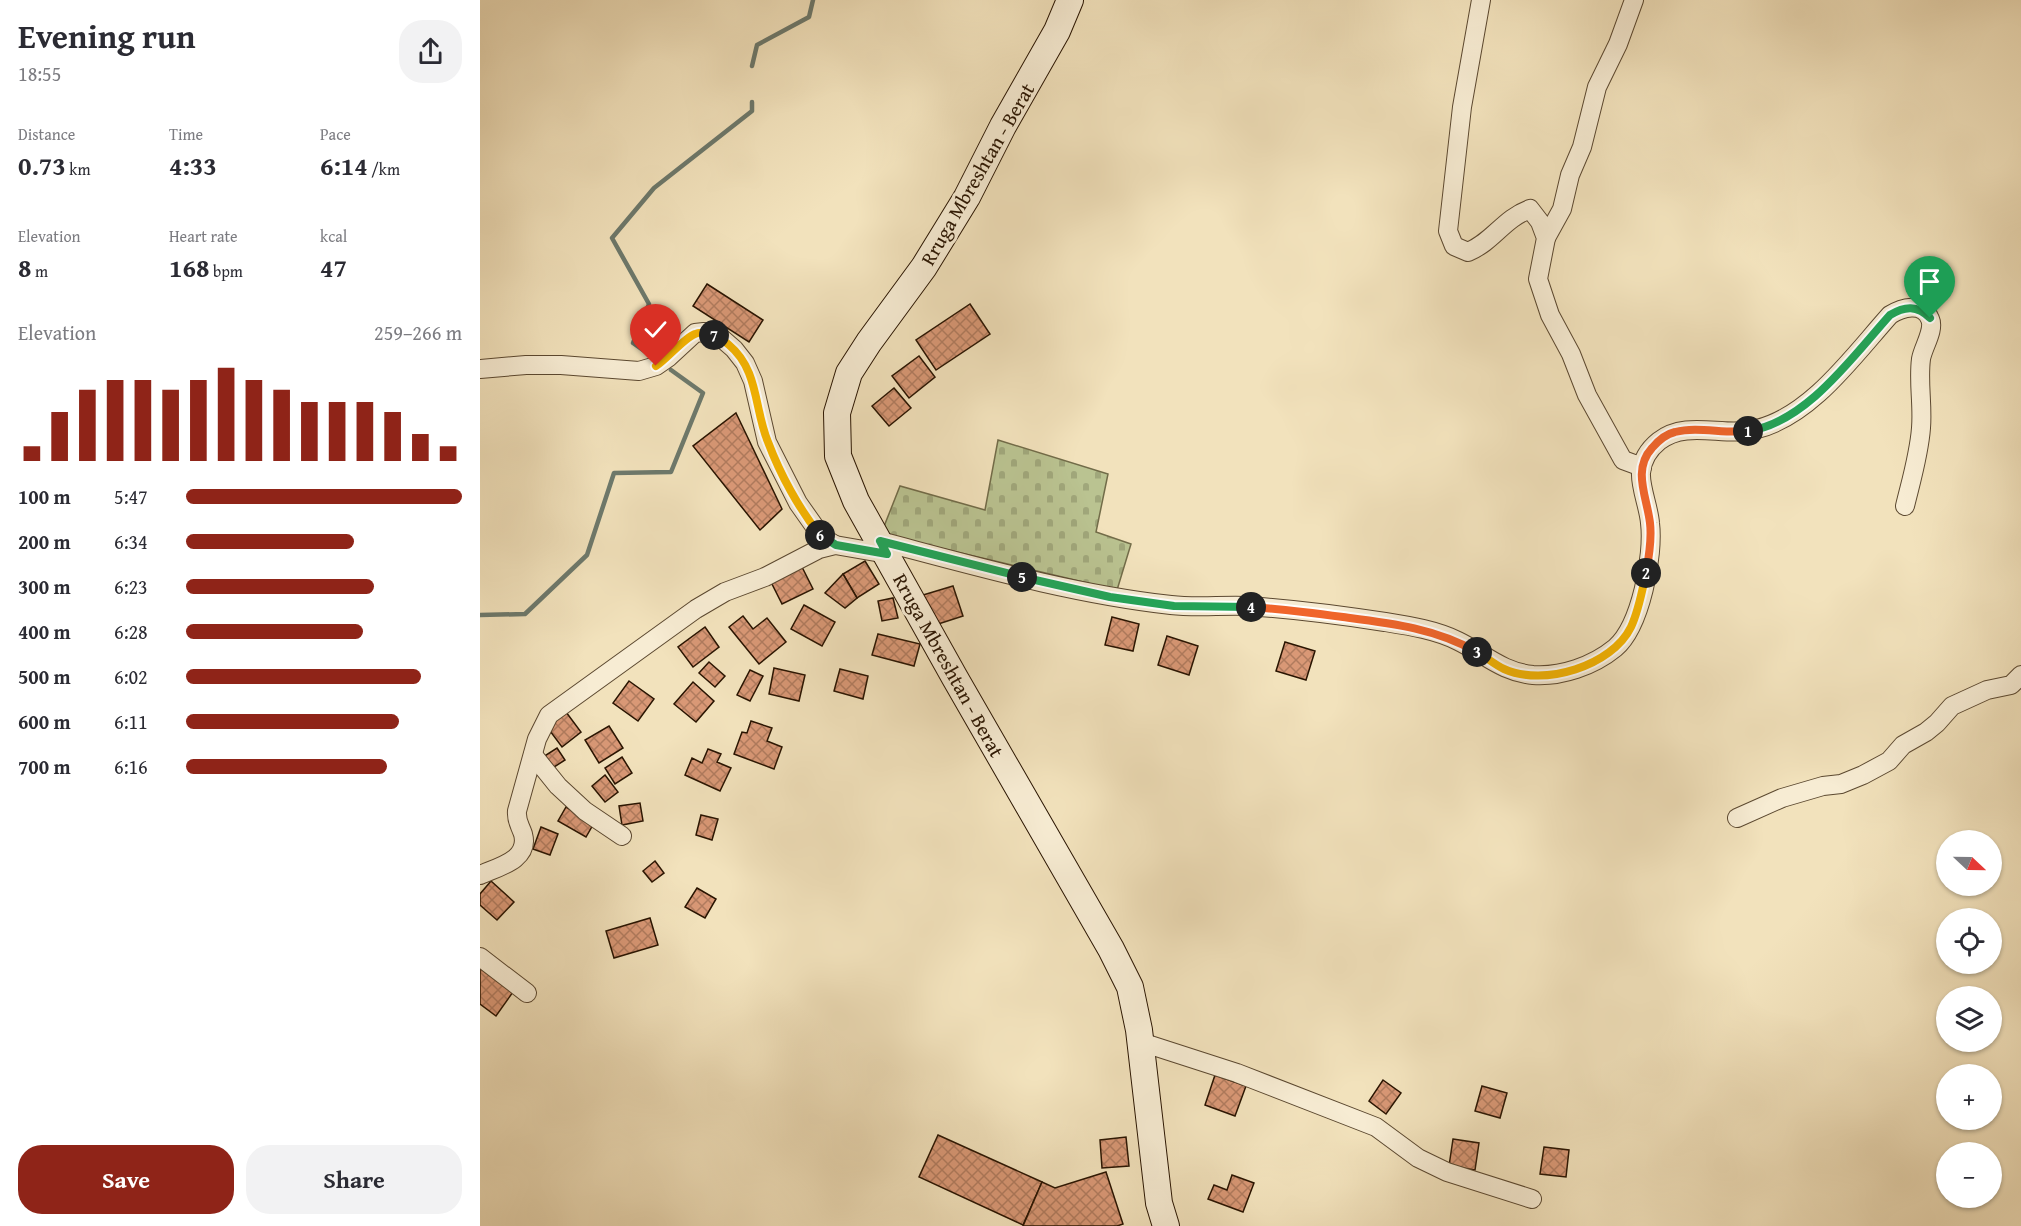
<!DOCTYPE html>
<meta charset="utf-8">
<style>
body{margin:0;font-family:"Gentium Book Plus",serif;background:#f2f2f3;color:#2b2b33;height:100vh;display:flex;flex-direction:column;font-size:22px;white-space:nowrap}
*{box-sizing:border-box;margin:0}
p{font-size:20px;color:#7c7c81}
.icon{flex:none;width:33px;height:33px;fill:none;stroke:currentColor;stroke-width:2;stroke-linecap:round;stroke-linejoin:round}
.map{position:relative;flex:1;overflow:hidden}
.panel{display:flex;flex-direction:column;background:#fff;width:480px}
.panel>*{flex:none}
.needle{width:39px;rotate:112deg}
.fabs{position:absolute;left:1456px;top:830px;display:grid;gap:12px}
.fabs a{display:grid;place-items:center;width:66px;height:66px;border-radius:50%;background:#fff;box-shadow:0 2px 4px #0004;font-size:30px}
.pin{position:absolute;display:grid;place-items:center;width:51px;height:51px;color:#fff;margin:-62px -26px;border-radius:50% 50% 50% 0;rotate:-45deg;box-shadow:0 0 6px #0007}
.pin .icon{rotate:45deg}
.km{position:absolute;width:30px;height:30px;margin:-15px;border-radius:50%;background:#222;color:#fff;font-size:16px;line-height:30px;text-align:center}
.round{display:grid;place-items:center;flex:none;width:63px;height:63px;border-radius:24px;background:#f2f2f3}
.overview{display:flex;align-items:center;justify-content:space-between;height:102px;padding:0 18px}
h1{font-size:33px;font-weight:800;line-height:45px}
.figures{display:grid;grid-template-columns:repeat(3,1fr);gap:9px;height:102px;padding:6px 18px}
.figures div{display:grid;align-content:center}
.figures b{font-size:26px;font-weight:800}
.figures small{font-size:16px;font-weight:400}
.figures p{font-size:16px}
.chart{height:168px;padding:12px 18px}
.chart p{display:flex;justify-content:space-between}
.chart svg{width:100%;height:108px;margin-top:6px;stroke:#8f2418;stroke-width:6}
.cta{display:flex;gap:12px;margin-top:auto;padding:12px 18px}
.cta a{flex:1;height:69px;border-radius:24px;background:#8f2418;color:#fff;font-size:24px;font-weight:800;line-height:69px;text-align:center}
.cta a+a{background:#f2f2f3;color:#2b2b33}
ul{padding:0 18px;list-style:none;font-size:20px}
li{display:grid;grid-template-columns:96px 72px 1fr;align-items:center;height:45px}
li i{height:15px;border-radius:8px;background:#8f2418}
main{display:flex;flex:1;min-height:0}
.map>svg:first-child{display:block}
</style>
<main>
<section class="panel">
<div class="overview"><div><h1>Evening run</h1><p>18:55</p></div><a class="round"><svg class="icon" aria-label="share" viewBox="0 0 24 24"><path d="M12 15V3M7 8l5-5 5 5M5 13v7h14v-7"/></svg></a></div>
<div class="figures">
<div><p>Distance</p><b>0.73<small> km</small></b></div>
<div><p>Time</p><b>4:33</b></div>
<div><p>Pace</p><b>6:14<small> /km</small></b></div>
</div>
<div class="figures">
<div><p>Elevation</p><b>8<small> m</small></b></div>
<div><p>Heart rate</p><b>168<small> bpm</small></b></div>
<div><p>kcal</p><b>47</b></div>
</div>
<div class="chart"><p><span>Elevation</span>259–266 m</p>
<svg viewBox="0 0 160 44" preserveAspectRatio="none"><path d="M5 44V38M15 44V24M25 44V15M35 44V11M45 44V11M55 44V15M65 44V11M75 44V6M85 44V11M95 44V15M105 44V20M115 44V20M125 44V20M135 44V24M145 44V33M155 44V38"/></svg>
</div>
<ul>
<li><b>100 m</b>5:47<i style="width:100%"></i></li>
<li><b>200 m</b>6:34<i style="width:61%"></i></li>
<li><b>300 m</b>6:23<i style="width:68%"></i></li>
<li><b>400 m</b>6:28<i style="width:64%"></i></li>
<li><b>500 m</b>6:02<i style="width:85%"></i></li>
<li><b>600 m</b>6:11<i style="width:77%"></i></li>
<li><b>700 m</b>6:16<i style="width:73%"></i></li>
</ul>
<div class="cta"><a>Save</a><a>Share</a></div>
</section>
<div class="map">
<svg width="1541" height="1226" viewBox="0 0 1541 1226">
<defs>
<pattern id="cemetery-stones" width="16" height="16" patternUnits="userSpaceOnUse" patternTransform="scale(1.5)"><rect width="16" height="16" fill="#bac391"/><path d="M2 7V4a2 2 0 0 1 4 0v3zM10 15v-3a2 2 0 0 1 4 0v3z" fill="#a0a77b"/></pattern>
<pattern id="building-cross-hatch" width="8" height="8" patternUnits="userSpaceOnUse" patternTransform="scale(1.5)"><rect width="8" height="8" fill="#d99876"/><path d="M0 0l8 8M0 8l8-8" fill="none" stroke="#b07b5e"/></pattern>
</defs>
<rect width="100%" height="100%" fill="#f2e2bc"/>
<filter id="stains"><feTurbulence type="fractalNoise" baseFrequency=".00333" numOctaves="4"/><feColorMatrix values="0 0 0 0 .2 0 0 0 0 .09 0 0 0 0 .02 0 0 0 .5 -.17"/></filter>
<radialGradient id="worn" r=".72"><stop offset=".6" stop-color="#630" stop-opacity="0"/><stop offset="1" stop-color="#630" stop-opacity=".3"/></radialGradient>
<!-- cemetery -->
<path fill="url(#cemetery-stones)" stroke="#726c49" stroke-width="1.5" d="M518 440 628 474 616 532 651 544 637 590 401 534 420 486 505 510Z"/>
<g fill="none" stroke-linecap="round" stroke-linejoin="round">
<!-- stream -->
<g stroke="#6d796c" stroke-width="4.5">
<path d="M272 66 277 45 329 17 333 0"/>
<path d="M170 355 153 343 169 304 132 238 174 188 272 111V102"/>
<path d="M0 615 45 614 107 555 134 473 191 472 223 393 191 370"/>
</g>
</g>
<!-- building -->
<g fill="url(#building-cross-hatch)" stroke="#291401" stroke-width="1.5">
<path d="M227 284 283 320 269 342 213 306Z"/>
<path d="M490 304 510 334 456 370 436 340Z"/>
<path d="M439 356 455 377 429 398 412 376Z"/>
<path d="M414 388 431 408 409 426 392 406Z"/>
<path d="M256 413 302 509 280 530 213 446Z"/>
<path d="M385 561 399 584 377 598 363 574Z"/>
<path d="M322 567 333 589 302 604 291 582Z"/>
<path d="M363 574 377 598 365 608 345 593Z"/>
<path d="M473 586 483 616 452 626 443 595Z"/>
<path d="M413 598 418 618 402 621 398 601Z"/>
<path d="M324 605 355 622 342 646 311 629Z"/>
<path d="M263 616 273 629 287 618 306 642 279 664 249 627Z"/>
<path d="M632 617 659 624 653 651 625 645Z"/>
<path d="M225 627 239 647 213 667 198 647Z"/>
<path d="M398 634 440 644 434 666 392 655Z"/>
<path d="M687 636 718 646 709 675 678 665Z"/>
<path d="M805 642 835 651 826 680 796 671Z"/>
<path d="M229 662 245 676 235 687 219 673Z"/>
<path d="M294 668 325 675 319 701 289 694Z"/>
<path d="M360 669 388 676 383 699 354 691Z"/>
<path d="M270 670 283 676 270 701 257 695Z"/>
<path d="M149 681 174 699 158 721 133 703Z"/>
<path d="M213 682 234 701 216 722 194 704Z"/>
<path d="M86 712 101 732 82 747 67 727Z"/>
<path d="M271 721 292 728 287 741 302 747 294 769 254 754 262 732 267 733Z"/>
<path d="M129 726 143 748 119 763 105 740Z"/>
<path d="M77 748 85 760 71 769 63 757Z"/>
<path d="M228 749 241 754 237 762 251 768 240 791 205 775 212 758 222 763Z"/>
<path d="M142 757 152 773 135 784 125 768Z"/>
<path d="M125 775 138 792 125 802 112 786Z"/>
<path d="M160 803 163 821 142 825 139 806Z"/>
<path d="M86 807 114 823 106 837 78 821Z"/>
<path d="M221 815 238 819 232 840 216 835Z"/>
<path d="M61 827 78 834 70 855 53 849Z"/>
<path d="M175 861 184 873 172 882 163 871Z"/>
<path d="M11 881 34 902 17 920 0 905V894Z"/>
<path d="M217 888 236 899 225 918 205 907Z"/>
<path d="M170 918 178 945 134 958 126 931Z"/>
<path d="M0 968 33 992 16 1016 0 1004Z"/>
<path d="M735 1075 766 1086 755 1116 725 1105Z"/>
<path d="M903 1080 921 1093 906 1114 889 1101Z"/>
<path d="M1002 1086 1027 1093 1020 1118 995 1111Z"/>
<path d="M458 1135 562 1182 543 1225 439 1177Z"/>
<path d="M646 1137 649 1166 622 1168 620 1140Z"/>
<path d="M973 1139 999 1143 995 1170 969 1166Z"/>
<path d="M1064 1147 1089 1150 1086 1177 1060 1174Z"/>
<path d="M626 1172 643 1224 637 1226H543L562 1182 575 1188Z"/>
<path d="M752 1175 774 1183 763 1212 728 1199 734 1185 747 1190Z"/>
</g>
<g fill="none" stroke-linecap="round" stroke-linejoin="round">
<defs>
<g id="street">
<path d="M1001 0 982 107 968 231 974 246 988 252C1014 241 1023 219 1050 209L1060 222 1066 238 1058 279 1070 315 1091 354 1107 395 1143 460 1162 467"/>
<path d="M1066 238 1082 209 1090 175 1102 147 1117 87 1138 44 1154 0"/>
<path d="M0 369 46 365H81L159 371 176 366 189 357 215 333 224 332 239 336 254 349 265 363 273 381 287 442 318 503 342 537 355 545"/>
<path d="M400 541C495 566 592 594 691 605 716 608 741 605 767 606 813 609 860 615 905 622 930 626 956 630 978 641 1005 654 1022 672 1053 675 1081 677 1113 666 1135 648 1161 626 1174 555 1170 523 1169 508 1160 487 1161 473 1162 460 1169 449 1179 441 1207 419 1245 438 1277 429 1331 416 1374 355 1410 315 1421 308 1443 301 1450 319 1455 330 1443 347 1441 359 1438 382 1443 405 1441 428 1439 455 1431 481 1425 506"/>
<path d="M53 755 78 786 105 811 142 836"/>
<path d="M1257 818 1302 798 1343 786 1361 784 1383 775 1409 761 1423 745 1446 732 1457 723 1472 706 1507 690 1531 685 1541 675"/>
<path d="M0 875C18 867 50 860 43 834 40 825 36 821 37 811L57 739 69 715 216 609 245 592 285 577 339 549 355 545 407 554"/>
<path d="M0 957 47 993"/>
<path d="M661 1042 757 1073 896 1127 938 1158 967 1172 1052 1199"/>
</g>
<path id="secondary" d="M590 0 577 31 523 126 487 197 444 267 389 342 369 373 357 413 358 456 376 501 475 678 631 949 650 987 659 1030 679 1203 686 1226"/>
</defs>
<!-- street casing -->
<use href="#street" stroke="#5b4830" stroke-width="20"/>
<!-- secondary casing -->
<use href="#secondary" stroke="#291401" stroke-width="28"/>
<!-- street -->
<use href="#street" stroke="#f7ecd3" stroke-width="18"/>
<!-- secondary -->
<use href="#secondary" stroke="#f7ecd3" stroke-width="26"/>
</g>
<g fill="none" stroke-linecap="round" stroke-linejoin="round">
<defs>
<path id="split-1" d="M1268 431C1326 423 1373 356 1410 315 1425 306 1437 305 1450 318"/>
<path id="split-2" d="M1166 573C1169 557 1172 539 1170 523 1167 497 1152 470 1172 448 1178 441 1186 434 1195 432 1218 426 1244 434 1268 431"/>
<path id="split-3" d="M997 652C1006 657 1015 665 1024 669 1064 687 1132 666 1151 627 1159 610 1162 591 1166 573"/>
<path id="split-4" d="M771 607C802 609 833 613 863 617 910 623 955 628 997 652"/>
<path id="split-5" d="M542 577 630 597 694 606 771 607"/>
<path id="split-6" d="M340 535 356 545 407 554 400 541 542 577"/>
<path id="split-7" d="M234 335C241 337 244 341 249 345 279 370 274 409 288 442 300 474 319 509 340 535"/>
<path id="split-8" d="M176 366C188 358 203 339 215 334 221 331 228 333 234 335"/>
</defs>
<!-- split-1 casing -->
<use href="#split-1" stroke="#fff" stroke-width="12"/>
<!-- split-2 casing -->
<use href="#split-2" stroke="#fff" stroke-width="12"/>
<!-- split-3 casing -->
<use href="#split-3" stroke="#fff" stroke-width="12"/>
<!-- split-4 casing -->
<use href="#split-4" stroke="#fff" stroke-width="12"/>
<!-- split-5 casing -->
<use href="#split-5" stroke="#fff" stroke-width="12"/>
<!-- split-6 casing -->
<use href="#split-6" stroke="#fff" stroke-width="12"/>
<!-- split-7 casing -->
<use href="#split-7" stroke="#fff" stroke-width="12"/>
<!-- split-8 casing -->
<use href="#split-8" stroke="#fff" stroke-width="12"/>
<!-- split-1 -->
<use href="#split-1" stroke="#22a559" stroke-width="8"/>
<!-- split-2 -->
<use href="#split-2" stroke="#f0652b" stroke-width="8"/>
<!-- split-3 -->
<use href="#split-3" stroke="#f5b400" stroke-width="8"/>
<!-- split-4 -->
<use href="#split-4" stroke="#f0652b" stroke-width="8"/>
<!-- split-5 -->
<use href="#split-5" stroke="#22a559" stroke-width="8"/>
<!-- split-6 -->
<use href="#split-6" stroke="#22a559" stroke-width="8"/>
<!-- split-7 -->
<use href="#split-7" stroke="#f5b400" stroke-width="8"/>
<!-- split-8 -->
<use href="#split-8" stroke="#f5b400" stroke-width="8"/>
</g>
<g text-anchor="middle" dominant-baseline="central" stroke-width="6" stroke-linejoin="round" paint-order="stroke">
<!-- street labels -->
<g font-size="20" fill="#291401" stroke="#f7ecd3">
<text transform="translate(497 174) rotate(-60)">Rruga Mbreshtan - Berat</text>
<text transform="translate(469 665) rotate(61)">Rruga Mbreshtan - Berat</text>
</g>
</g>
<rect width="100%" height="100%" filter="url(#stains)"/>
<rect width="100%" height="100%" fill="url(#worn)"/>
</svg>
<div class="fabs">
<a><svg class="needle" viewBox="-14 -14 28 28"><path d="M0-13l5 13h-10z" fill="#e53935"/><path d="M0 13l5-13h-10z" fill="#7c7c81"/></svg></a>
<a><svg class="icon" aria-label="locate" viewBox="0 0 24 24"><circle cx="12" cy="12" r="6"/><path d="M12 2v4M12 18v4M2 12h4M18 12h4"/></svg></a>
<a><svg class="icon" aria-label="layers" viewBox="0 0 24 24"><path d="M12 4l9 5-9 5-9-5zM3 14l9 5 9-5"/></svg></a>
<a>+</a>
<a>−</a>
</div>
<div class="pin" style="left:1450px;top:318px;background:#1e9e55"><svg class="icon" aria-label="arrive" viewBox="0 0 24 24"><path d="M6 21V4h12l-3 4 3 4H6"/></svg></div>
<div class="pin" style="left:176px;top:366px;background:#d93025"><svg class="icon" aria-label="check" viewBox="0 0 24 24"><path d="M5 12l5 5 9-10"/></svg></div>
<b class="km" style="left:1268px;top:431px">1</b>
<b class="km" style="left:1166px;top:573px">2</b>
<b class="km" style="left:997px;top:652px">3</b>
<b class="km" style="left:771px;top:607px">4</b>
<b class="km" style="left:542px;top:577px">5</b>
<b class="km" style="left:340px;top:535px">6</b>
<b class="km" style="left:234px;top:335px">7</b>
</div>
</main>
